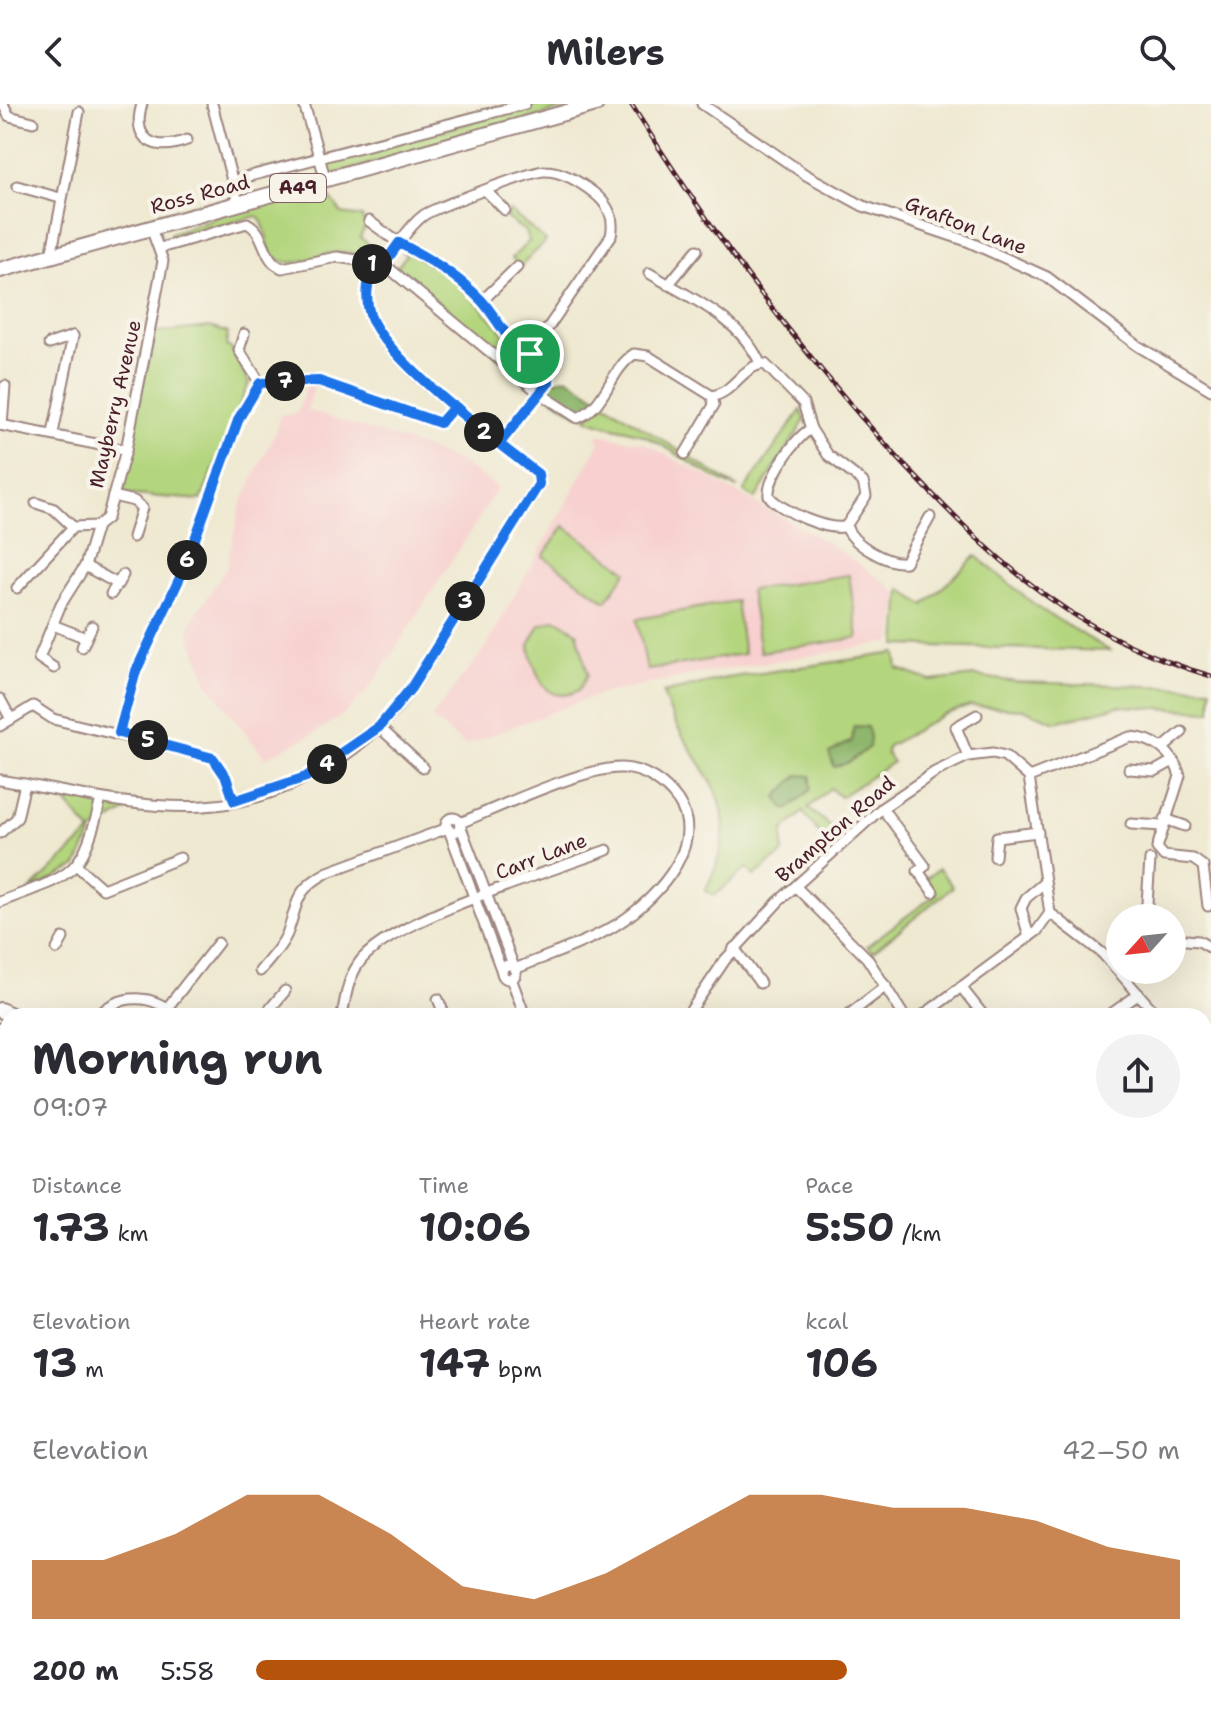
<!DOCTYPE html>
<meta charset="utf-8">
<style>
body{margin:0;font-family:"Shantell Sans",sans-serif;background:#f2f2f3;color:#2b2b33;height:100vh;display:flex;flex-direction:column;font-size:30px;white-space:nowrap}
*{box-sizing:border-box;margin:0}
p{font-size:26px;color:#7c7c81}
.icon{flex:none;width:44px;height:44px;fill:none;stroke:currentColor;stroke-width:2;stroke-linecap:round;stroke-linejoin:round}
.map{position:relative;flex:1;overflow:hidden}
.details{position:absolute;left:0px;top:904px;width:1212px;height:708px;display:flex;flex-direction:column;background:#fff;border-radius:24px 24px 0 0;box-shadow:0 8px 32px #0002}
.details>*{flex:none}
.needle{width:52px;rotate:243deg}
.tools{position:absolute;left:1106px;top:800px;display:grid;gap:16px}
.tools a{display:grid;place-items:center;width:80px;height:80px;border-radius:50%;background:#fff;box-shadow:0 8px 32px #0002;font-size:40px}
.pin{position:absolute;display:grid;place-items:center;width:68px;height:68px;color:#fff;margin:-34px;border:4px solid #fff;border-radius:50%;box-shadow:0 2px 8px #0007}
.km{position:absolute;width:40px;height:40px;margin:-20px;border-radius:50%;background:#222;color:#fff;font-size:22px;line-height:40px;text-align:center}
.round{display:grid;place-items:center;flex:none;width:84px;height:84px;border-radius:42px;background:#f2f2f3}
.summary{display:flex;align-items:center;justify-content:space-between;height:136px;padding:0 32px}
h1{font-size:44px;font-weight:700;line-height:60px}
.figures{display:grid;grid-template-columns:repeat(3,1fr);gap:12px;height:136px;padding:8px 32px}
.figures div{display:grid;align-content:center}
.figures b{font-size:40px;font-weight:700}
.figures small{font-size:22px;font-weight:400}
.figures p{font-size:22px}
.chart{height:224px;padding:16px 32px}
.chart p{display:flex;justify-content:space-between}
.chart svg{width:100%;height:144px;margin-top:8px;fill:#b45309;opacity:.7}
ul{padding:0 32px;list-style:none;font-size:26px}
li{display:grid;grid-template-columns:128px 96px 1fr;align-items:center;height:60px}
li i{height:20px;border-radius:10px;background:#b45309}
header{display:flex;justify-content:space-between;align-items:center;height:104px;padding:0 32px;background:#fff;font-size:36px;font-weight:700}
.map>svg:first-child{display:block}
</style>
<header><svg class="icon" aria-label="back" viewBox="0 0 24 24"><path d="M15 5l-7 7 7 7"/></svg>Milers<svg class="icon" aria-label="search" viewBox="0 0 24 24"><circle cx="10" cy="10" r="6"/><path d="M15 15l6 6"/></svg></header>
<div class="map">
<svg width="1211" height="1612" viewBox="0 0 1211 1612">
<rect width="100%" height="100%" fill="#f7f3e8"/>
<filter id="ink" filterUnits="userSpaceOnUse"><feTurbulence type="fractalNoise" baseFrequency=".0125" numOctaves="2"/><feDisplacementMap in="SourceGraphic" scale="16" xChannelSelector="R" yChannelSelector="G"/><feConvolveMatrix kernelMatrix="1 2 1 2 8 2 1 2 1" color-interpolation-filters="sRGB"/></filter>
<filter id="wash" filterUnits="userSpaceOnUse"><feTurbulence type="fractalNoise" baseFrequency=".006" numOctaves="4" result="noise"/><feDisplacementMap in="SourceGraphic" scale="32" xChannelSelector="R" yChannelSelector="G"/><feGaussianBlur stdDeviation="1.8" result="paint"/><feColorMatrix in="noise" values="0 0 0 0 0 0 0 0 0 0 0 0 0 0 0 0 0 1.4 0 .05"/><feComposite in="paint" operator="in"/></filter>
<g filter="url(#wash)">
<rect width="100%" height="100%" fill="#efe9d1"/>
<!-- built -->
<g fill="#f7d0cf">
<path d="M308 278 315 279 307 306 427 344 464 360 498 384 373 580 347 608 315 629 265 654 209 581 189 529 192 516 226 465 240 403 275 329 280 311 297 309Z"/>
<path d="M603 331 645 339 827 438 889 481 897 489 898 500 892 538 708 568 600 590 465 641 431 614 486 543 600 338 596 332Z"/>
<path d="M631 1604H738L737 1612H633Z"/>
</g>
<!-- green -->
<g fill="#b3d57d" stroke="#7e7a54" stroke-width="2">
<path d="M538 0H581L330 71 328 58Z"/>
<path d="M325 86 342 110 362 113 366 122 360 133 379 149 376 152C362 149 347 148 332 149 315 151 294 165 278 155 263 147 270 123 257 112L172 134 170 130 235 106Z"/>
<path d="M510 107 546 137 520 163 512 154 529 137 526 128 505 113Z"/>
<path d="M401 146C458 156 500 235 544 269L545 275 540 280H534L397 163 406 151Z"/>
<path d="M210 223 228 229 226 242 231 244 249 279 201 396 120 390 154 229Z"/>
<path d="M603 298 738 384C705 372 677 347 645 332 625 323 605 324 586 314Z"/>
<path d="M801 306 805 316 755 395 744 387Z"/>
<path d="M564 422 627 467 606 497 543 452Z"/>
<path d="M976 452 1040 505 1110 547 897 541 901 485 924 501Z"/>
<path d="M849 471 858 534 760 548 750 486Z"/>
<path d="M736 497 744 550 647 566 637 515Z"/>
<path d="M556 515 577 528 588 570 579 586C545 604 535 569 529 541L540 521Z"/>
<path d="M896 549 898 565 931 577 975 572 1017 578 1211 584V607L1119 602 1056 618 1023 605 970 602 943 611 887 643 886 649 893 658 840 693 830 684 808 704 846 735 833 747 803 708 783 727V749L754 772 747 764 715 791 705 787C756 686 689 671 663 589L726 574Z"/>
<path d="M56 686 139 699 93 727 77 762 29 787 91 728Z"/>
<path d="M939 765 953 783 872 848 867 842 936 790 926 774Z"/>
</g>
<!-- forest -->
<g fill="#8eb66c" stroke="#6c6a4c" stroke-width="2">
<path d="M567 273 598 294 578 311 545 289 553 277Z"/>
<path d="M854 622 867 623 870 632 869 643 850 658 834 663 829 649 852 637Z"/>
<path d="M798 671 811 672V685L788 706 784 705 777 693Z"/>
</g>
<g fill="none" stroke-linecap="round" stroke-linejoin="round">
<!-- stream -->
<g stroke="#75a6e0" stroke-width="2">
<path d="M1204 1378 1211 1374"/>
<path d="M0 1469 8 1467"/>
<path d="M357 1604 375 1612"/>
<path d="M1186 1604 1196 1612"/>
</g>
</g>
</g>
<g filter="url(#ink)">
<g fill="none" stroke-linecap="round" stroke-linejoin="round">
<defs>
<g id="minor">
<path d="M3 0 9 12 33 18"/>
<path d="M142 0C131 37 155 48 187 36"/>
<path d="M212 0 238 99"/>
<path d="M304 0 326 77"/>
<path d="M702 0 806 71 863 102 967 137 1047 173 1138 242 1211 286"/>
<path d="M231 77 525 0"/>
<path d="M17 82 60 94"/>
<path d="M487 88 505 106"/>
<path d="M369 117 399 139C406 129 414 118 424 111 434 104 535 66 545 67 563 67 580 78 594 89 609 101 615 114 611 132L530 250"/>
<path d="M160 144 247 119C267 129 261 155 282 164L337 153 384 160 538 288 578 314C607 301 609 267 634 250L648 252 712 292C734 289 742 261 765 260L803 299 811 325 828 351 863 378 866 392 846 422"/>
<path d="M51 152 79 8"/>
<path d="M384 160 399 139 455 173 482 197 504 228 549 268V278L499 340"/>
<path d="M649 169C690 194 739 213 760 259"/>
<path d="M668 181 697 146"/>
<path d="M482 197 517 163"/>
<path d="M244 230 239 246 260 279"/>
<path d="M49 240 73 232"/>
<path d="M260 279 319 277 440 319 455 302"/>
<path d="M0 321 126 346"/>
<path d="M2 321 5 282"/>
<path d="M811 325C796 332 767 375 769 392 779 406 831 429 846 422"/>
<path d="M53 329 73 232"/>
<path d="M685 350 714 301 712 292"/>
<path d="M113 392 134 397 142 404 133 433"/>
<path d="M36 399 54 405 73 423"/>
<path d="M846 422C852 440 887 460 905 458L930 413"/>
<path d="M85 462 118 480"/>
<path d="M17 484 73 423 97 422 107 414 126 346 163 157 151 124"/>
<path d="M111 490 123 471"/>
<path d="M53 521 86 534"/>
<path d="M82 543 92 522"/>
<path d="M54 564 39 554 61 500 85 462 97 422"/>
<path d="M0 595 11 615"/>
<path d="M0 622 33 602 53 615 213 654 226 673 234 697"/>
<path d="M379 623 423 663"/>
<path d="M119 629 136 567 184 465 239 314 260 279"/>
<path d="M1163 644 1182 628"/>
<path d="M968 652 956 623 977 611"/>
<path d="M1129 665 1155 667 1173 657"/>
<path d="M1029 673 1130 633C1154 634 1173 648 1180 672L1157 744 1164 752 1193 755 1203 762 1208 802"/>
<path d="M0 676C68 687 135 706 204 702 266 699 335 666 379 623 409 594 430 555 452 519 481 472 510 426 539 380L538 370C496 337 386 259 370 211 364 192 369 175 373 156"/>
<path d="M882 704 925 762 918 767 933 788"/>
<circle cx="453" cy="721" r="7"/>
<path d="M1165 715 1185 722"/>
<path d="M460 719C497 704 586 662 622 664 645 665 665 679 678 697 710 744 648 803 611 824 581 841 546 852 515 865"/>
<path d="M1131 720 1162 722"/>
<path d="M460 721 514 863"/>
<path d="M449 726 502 868"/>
<path d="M0 729 17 714 25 680"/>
<path d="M995 753 997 733 1038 728"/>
<path d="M77 762 103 785 180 754"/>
<path d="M796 783 867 854 904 912"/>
<path d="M0 798C74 769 81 775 101 695"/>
<path d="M1050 809 1102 849 1158 912"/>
<path d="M1146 814 1150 756"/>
<path d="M1029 833 1021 804 1026 794 1045 778"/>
<path d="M1172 835 1199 837 1209 843"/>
<path d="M734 844 760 879"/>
<path d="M57 845 63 834"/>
<circle cx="509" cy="868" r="7"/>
<path d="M260 867C269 856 281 844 287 830 299 798 293 787 328 768L448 724"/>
<path d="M511 874 525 912"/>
<path d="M961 883 984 912"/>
<path d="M438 895 445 912"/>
<path d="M167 904 218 839"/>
<path d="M52 912H69"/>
<path d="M98 912C120 888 154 890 176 912"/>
<path d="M264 912 285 887"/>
<path d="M342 912C346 891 348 872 362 855 399 813 549 768 607 746"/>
<path d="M687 912 725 856 779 797 882 704 935 668 968 652 993 649 1005 652 1029 673 1050 809 1037 827 922 912"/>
<path d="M847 912 886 882"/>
<path d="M1108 912 1139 890"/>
<path d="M0 924 8 928"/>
<path d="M1204 933 1211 929"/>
<path d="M7 1021 8 1032"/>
<path d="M1204 1085 1211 1086"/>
<path d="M0 1086 8 1046"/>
<path d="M1204 1159 1211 1169"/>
<path d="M0 1234 8 1224"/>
<path d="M0 1363 8 1354"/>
<path d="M1204 1491 1210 1482"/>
<path d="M1204 1563 1208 1555"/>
<path d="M153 1604 181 1612"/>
<path d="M574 1604 614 1607 635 1604"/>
<path d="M648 1604 657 1608 665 1604"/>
<path d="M912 1604 915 1612"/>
<path d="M1037 1604 1041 1612"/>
<path d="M126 1612 137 1604"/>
<path d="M238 1612 242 1604"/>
<path d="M266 1612 270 1604"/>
<path d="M457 1612 461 1604"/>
<path d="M744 1612 746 1604"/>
<path d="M861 1612 866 1604"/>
</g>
<g id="highway">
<path d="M0 166 596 0"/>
<path d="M0 906 14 912"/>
<path d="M794 1604 804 1612"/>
</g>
</defs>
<!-- minor casing -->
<use href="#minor" stroke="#9c847e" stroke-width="13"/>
<!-- highway casing -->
<use href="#highway" stroke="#9c847e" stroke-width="18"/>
<!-- minor -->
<use href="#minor" stroke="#fff" stroke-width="9"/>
<!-- highway -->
<use href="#highway" stroke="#fff" stroke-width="14"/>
<defs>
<path id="rail" d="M631 0C709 125 797 244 897 353 944 403 992 453 1048 493 1098 529 1153 555 1211 572"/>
</defs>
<!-- rail casing -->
<use href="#rail" stroke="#4a1f2b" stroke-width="5"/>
<!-- rail -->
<use href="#rail" stroke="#f7f3e8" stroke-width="2" stroke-dasharray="6" stroke-linecap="butt"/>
</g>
</g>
<g fill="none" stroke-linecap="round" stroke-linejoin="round" filter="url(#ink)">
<defs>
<path id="route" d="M530 250C507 240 497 213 481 196 457 171 428 154 399 139L384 160 373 156C369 175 364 192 370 211 385 255 498 339 538 370L539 380 411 584 379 623 306 673 234 697 226 673 213 654 119 629 136 567 184 465 239 314 260 279 319 277 440 319 455 302 499 340 549 278V268L530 250"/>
</defs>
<!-- route casing -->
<use href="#route" stroke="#fff" stroke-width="16"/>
<!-- route -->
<use href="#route" stroke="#1a73e8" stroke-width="10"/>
</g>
<g text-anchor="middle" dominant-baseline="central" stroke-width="8" stroke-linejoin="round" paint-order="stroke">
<!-- shield labels -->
<rect fill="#f7f3e8" stroke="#7e5f64" stroke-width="2" x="270" y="70" width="56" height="28" rx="6"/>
<g font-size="18" font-weight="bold" fill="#4a1f2b">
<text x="298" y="84">A49</text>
</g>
<!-- street labels -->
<g font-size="20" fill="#4a1f2b" stroke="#f7f3e8">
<text transform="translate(200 90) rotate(-15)">Ross Road</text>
<text transform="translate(966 121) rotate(21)">Grafton Lane</text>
<text transform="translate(115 300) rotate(-77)">Mayberry Avenue</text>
<text transform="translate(835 725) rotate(-41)">Brampton Road</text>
<text transform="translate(541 752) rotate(-21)">Carr Lane</text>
</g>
</g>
</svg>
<div class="tools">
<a><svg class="needle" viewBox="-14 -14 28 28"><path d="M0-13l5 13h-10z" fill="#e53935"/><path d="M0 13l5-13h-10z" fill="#7c7c81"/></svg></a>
</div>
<div class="pin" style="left:530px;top:250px;background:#1e9e55"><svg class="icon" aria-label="arrive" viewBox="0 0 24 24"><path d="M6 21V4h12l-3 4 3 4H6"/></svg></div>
<b class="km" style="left:372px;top:160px">1</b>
<b class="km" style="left:484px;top:328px">2</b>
<b class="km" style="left:465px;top:497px">3</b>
<b class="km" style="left:327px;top:660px">4</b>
<b class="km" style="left:148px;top:636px">5</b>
<b class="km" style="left:187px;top:456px">6</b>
<b class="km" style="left:285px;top:277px">7</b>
<section class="details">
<div class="summary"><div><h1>Morning run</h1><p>09:07</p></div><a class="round"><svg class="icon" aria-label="share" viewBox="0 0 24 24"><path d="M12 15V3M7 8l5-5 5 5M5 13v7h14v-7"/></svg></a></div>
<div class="figures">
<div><p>Distance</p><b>1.73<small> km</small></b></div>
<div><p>Time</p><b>10:06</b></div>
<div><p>Pace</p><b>5:50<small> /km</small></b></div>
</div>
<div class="figures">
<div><p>Elevation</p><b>13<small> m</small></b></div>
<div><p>Heart rate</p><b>147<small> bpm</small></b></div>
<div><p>kcal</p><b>106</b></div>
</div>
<div class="chart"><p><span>Elevation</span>42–50 m</p>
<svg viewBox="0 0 160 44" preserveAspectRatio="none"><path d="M0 44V26L10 26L20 18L30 6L40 6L50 18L60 34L70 38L80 30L90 18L100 6L110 6L120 10L130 10L140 14L150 22L160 26V44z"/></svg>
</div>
<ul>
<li><b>200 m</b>5:58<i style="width:64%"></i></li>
</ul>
</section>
</div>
